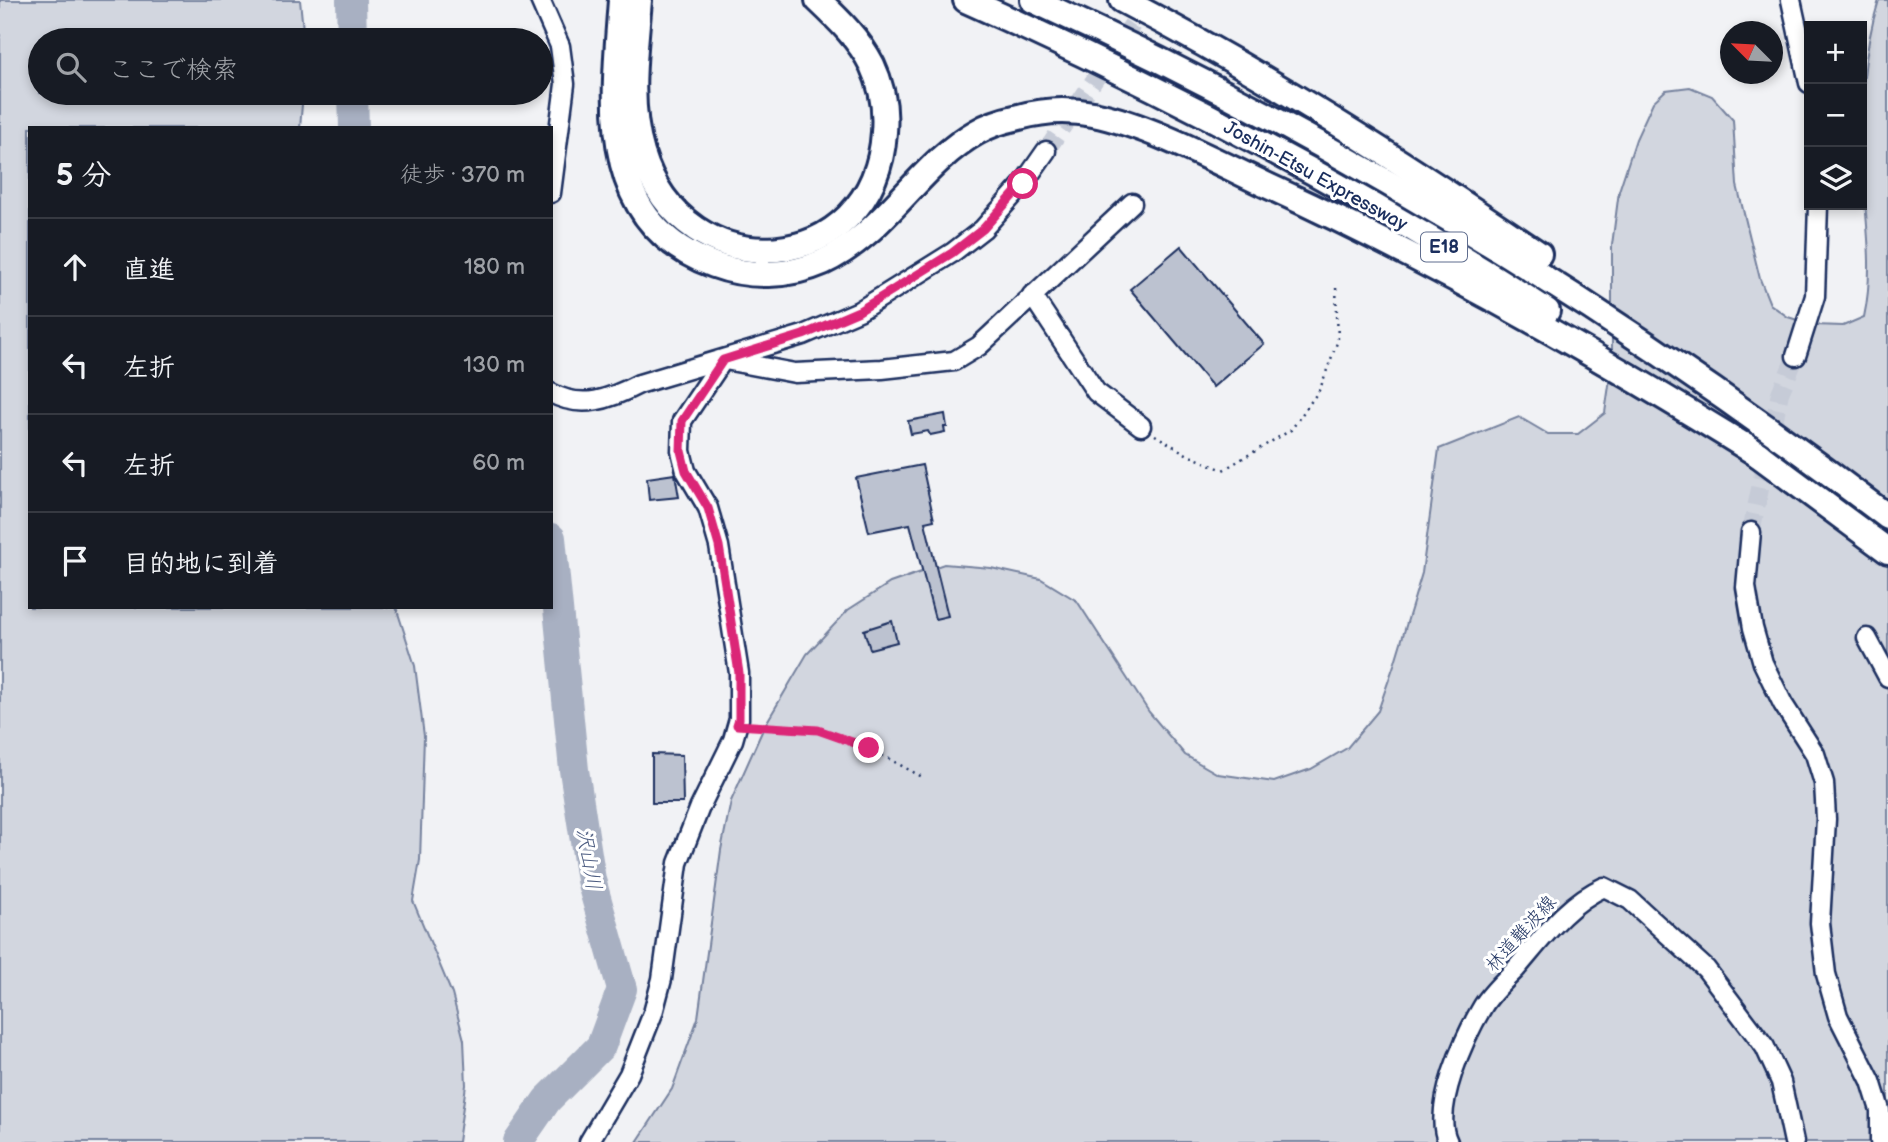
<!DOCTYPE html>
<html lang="ja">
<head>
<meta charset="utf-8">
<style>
  body { margin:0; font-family:"Balsamiq Sans","Klee One",sans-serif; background:#242831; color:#f1f3f6 }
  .controls { position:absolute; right:21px; top:21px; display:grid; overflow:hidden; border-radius:0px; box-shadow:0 4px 10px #0003 }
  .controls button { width:63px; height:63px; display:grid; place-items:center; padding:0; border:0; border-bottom:2px solid #363941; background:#171b24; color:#f1f3f6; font:35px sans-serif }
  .compass { position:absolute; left:1720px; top:21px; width:63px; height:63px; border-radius:50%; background:#171b24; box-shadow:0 4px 10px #0003; rotate:294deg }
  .stop { position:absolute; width:21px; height:21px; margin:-16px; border:5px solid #db2777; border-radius:50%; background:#fff }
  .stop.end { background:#db2777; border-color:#fff; box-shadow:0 2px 7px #0008 }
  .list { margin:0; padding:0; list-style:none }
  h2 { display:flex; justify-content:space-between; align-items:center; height:91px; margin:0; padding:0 28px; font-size:30px }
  h2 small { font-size:23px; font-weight:400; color:#9ea1a6 }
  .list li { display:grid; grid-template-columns:46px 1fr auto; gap:21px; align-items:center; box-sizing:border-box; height:98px; padding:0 28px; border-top:2px solid #363941 }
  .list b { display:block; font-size:26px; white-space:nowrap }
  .list em { font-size:23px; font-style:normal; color:#9ea1a6 }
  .icon { flex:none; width:38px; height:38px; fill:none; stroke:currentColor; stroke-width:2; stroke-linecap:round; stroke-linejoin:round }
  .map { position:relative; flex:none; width:1888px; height:1142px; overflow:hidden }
  .search { position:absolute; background:#171b24; box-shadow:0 4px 10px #0003; left:28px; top:28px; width:525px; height:77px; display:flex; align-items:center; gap:18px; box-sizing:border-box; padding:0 24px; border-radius:38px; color:#9ea1a6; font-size:26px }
  .panel { position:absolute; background:#171b24; box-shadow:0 4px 10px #0003; left:28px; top:126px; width:525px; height:483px; border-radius:0px }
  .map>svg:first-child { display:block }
  .green { fill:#d2d6df; stroke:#76829e; stroke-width:2 }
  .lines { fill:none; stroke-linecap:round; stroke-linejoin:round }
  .river { stroke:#a8b0c2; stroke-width:30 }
  .building { fill:#bcc2d0; stroke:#1b2f5e; stroke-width:2 }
  .minor-tunnel { stroke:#c6cbd7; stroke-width:18; stroke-dasharray:18 9; stroke-linecap:butt }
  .minor-casing { stroke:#1b2f5e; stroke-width:23 }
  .highway-casing { stroke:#1b2f5e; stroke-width:30 }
  .path { stroke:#1b2f5e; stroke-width:2.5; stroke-dasharray:2 5; stroke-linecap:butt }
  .minor { stroke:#fff; stroke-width:18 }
  .highway { stroke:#fff; stroke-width:24 }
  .route { stroke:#db2777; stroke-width:9 }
  .labels { text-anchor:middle; stroke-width:6; stroke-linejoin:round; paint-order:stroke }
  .shield { fill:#fff; stroke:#5f6d8e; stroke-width:2 }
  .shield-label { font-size:18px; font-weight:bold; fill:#1b2f5e }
  .street-label { font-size:19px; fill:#1b2f5e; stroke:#fff }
  .water-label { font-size:21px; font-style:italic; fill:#4c5c81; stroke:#fff }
</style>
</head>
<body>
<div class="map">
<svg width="1888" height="1142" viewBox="0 0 1888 1142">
  <rect width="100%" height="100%" fill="#f1f2f5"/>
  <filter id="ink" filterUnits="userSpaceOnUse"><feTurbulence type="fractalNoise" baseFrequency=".0143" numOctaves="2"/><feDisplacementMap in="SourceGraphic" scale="14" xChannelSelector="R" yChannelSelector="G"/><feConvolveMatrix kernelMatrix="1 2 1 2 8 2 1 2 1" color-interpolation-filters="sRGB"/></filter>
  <g filter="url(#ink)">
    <g class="green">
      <polygon points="0,0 300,0 304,40 40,40 40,93 303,93 300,128 30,128 30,607 396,607 415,666 424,736 420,860 413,901 452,994 464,1040 466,1085 458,1142 0,1142"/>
      <path d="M1879,0H1888V1142H637L672,1089L698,1018L721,850L731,801L764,727L807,654L848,610L890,583L944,564L991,568L1041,579L1077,601L1149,712L1185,755L1218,774L1274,782L1311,769L1347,748L1378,711L1395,662L1422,573L1439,449L1519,417L1548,434H1578L1605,413L1612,365V245L1619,191L1636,139L1653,102L1666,90L1690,87L1712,96L1733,120L1737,185L1760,279L1770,304L1788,317L1813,325L1843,326L1864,317C1875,267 1865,217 1862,166C1859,113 1863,51 1879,0Z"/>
    </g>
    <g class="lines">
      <g class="river">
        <polyline points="351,0 352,40"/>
        <polyline points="353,93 354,128"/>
        <polyline points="518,1142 547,1100 601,1046 622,989 591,880 574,770 551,538"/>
      </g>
    </g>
    <g class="building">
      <polygon points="1181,246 1264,344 1213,387 1130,289"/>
      <polygon points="945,414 947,427 944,427 945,432 930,435 928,431 911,434 908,421"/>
      <polygon points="922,465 934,520 925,522 948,616 935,619 910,524 869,532 856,478"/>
      <polygon points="675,474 679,497 649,500 647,478"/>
      <polygon points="892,621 897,642 870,649 864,630"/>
      <polygon points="652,754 682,755 683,803 652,803"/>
    </g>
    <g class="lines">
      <g class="minor-tunnel">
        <polyline points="1046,151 1149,0"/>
        <polyline points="1751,532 1780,393 1796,356"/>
      </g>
      <g class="minor-casing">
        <g id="minor">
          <polyline points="540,0 560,46 565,84 551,193"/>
          <polyline points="1791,0 1809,83"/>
          <polyline points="1032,295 1096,392 1141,426"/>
          <polyline points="1796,356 1815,296 1818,205"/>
          <polyline points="725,360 795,373 882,369 954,361 979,346 1132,203"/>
          <path d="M551,393C582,410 610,399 639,384L803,335L859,311L952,253L983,229L1023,184L1046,151"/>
          <polyline points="1751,532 1746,587 1753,628 1763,663 1783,704 1815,754 1824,783 1826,819 1820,923 1826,974 1838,1016 1871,1081 1880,1110 1880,1142"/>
          <polyline points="1867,638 1888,677"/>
          <polyline points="589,1142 629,1074 653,1013 662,979 678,863 700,807 733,740 739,719 739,673 719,546 708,508 686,471 681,451 682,421 723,360"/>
          <path d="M1448,1142C1431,1109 1465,1036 1483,1006C1491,993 1504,981 1515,970C1542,939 1566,904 1604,887L1630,900L1706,969L1765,1047L1781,1082L1794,1142"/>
        </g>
      </g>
      <g class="highway-casing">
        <g id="highway">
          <path d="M621,0C614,100 596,222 714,265C749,278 789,277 823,262C886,233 918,165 977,132C990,124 1005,120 1019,117C1044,110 1068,109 1093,114C1148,125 1215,161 1266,185C1437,263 1600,356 1759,455"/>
          <path d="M639,0C635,50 627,104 642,153C684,292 875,278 884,132C886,109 882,86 872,65C859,39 838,19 818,0"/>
          <path d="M966,0C1167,90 1362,192 1547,311"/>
          <path d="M1033,0C1338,138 1622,315 1888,517"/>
          <path d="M1122,0C1267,75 1404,163 1539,254"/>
          <polyline points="1745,445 1888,551"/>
        </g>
      </g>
      <g class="path">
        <polyline points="1155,435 1188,455 1223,470 1291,430 1320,389 1338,340 1336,287"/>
        <polyline points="754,727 818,730 869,748 924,778"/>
      </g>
      <use href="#minor" class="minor"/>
      <use href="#highway" class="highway"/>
    </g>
  </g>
  <g class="lines" filter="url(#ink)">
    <polyline class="route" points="869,748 818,730 737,725 739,719 739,673 719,546 708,508 686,471 681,451 682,421 723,360 803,335 859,311 952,253 983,229 1023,184"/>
  </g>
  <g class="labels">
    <rect class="shield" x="1421" y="232.5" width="46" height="29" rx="5"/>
    <g class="shield-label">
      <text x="1444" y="253">E18</text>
    </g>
    <g class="street-label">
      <text transform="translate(1316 175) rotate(29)" y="7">Joshin-Etsu Expressway</text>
      <text transform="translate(1520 933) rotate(-48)" y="7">林道難波線</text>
    </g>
    <g class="water-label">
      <text transform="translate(589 859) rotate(80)" y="7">沢山川</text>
    </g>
  </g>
</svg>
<div class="controls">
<button>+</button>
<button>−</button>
<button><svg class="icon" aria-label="layers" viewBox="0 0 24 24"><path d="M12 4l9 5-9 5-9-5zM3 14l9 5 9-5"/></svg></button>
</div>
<svg class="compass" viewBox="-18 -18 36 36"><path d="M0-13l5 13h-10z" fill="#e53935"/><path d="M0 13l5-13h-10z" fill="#9ea1a6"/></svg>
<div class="stop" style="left:1023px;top:184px"></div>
<div class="stop end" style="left:869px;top:748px"></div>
<div class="search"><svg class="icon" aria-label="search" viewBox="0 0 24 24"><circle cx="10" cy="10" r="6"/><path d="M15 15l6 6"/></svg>ここで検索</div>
<section class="panel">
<h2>5 分<small>徒歩 · 370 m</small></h2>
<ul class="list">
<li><svg class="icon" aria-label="ahead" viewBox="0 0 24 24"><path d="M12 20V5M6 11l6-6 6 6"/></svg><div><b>直進</b></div><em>180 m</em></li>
<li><svg class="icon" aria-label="left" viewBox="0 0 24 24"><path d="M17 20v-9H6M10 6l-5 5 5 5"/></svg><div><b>左折</b></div><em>130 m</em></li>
<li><svg class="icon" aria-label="left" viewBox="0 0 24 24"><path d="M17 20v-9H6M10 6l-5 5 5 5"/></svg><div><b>左折</b></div><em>60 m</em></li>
<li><svg class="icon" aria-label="arrive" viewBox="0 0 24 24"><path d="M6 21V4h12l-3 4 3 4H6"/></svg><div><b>目的地に到着</b></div></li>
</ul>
</section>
</div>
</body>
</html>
